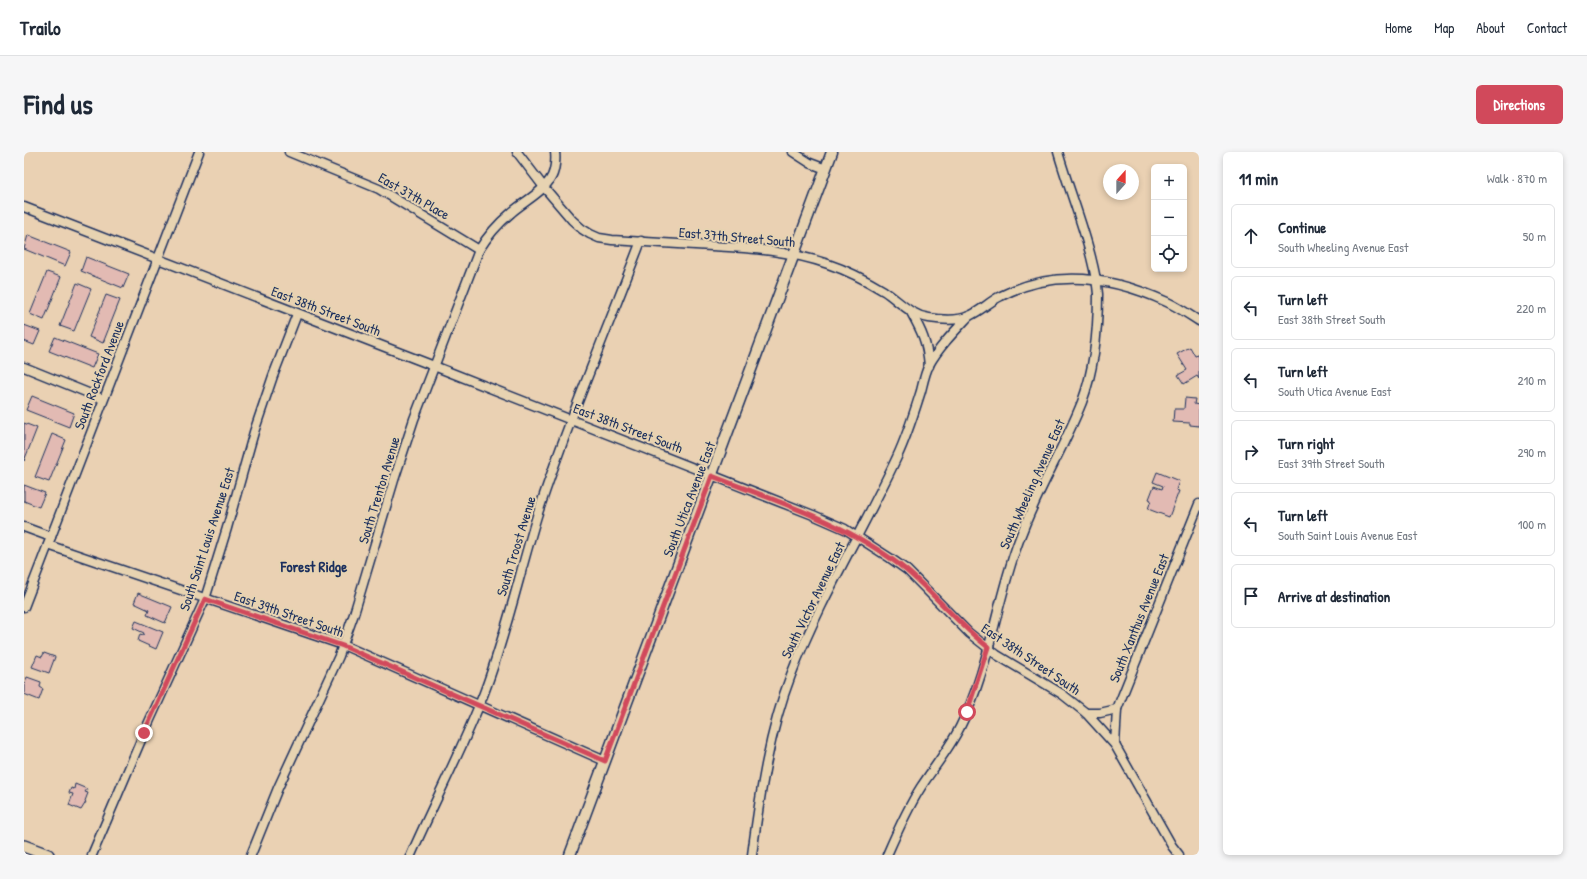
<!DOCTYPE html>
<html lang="en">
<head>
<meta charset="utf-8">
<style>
  body { margin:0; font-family:"Patrick Hand",sans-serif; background:#f6f6f7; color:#1f2937 }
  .controls { position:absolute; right:12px; top:12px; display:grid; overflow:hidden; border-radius:6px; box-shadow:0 2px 6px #0003 }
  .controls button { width:36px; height:36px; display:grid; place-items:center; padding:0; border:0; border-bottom:1px solid #e0e1e3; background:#fff; color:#1f2937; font:20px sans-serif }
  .compass { position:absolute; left:1079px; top:12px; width:36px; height:36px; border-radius:50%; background:#fff; box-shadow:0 2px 6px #0003; rotate:21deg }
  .stop { position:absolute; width:12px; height:12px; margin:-9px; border:3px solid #d1495b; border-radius:50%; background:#fff }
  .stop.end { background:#d1495b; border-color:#fff; box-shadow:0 1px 4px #0008 }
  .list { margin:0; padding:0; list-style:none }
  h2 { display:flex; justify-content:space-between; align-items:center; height:52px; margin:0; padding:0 16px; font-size:17px }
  h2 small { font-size:13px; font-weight:400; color:#747a83 }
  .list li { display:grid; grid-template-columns:26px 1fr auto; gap:12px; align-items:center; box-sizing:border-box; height:64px; margin:0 8px 8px; padding:0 8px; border:1px solid #e0e1e3; border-radius:6px }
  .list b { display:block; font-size:15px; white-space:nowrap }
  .list p { margin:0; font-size:13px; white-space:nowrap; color:#747a83 }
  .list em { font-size:13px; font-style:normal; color:#747a83 }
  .icon { flex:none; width:22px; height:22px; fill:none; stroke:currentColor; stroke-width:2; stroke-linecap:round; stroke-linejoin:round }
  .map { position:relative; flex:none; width:1175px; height:703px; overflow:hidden; border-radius:6px }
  header { display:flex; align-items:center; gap:24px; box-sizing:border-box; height:56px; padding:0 20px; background:#fff; border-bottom:1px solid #e0e1e3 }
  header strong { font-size:19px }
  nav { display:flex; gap:22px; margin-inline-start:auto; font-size:14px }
  .intro { display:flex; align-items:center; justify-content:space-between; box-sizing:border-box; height:96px; padding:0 24px }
  h1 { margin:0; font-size:28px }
  .button { padding:10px 18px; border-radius:6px; background:#d1495b; color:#fff; font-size:14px; font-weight:700 }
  main { display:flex; gap:24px; padding:0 24px }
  aside { flex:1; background:#fff; border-radius:6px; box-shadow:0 2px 6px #0003 }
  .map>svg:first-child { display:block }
  .building { fill:#e2bab3; stroke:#1b2f5e }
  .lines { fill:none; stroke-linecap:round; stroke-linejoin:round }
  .minor-casing { stroke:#1b2f5e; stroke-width:11 }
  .tertiary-casing { stroke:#1b2f5e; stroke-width:13 }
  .secondary-casing { stroke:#1b2f5e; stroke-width:14 }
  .minor { stroke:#e7d3b1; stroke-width:8 }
  .tertiary { stroke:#e7d3b1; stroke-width:10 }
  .secondary { stroke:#e7d3b1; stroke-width:11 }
  .route { stroke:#d1495b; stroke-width:5 }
  .labels { text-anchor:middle; stroke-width:4; stroke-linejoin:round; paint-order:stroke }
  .street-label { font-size:14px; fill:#1b2f5e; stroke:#e7d3b1 }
  .neighbourhood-label { font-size:15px; font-weight:bold; fill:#1b2f5e; stroke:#e7d3b1 }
</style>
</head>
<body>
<header>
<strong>Trailo</strong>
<nav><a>Home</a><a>Map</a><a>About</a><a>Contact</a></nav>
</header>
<div class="intro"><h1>Find us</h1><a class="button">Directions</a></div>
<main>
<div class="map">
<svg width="1175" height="703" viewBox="0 0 1175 703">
  <rect width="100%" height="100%" fill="#ead1b3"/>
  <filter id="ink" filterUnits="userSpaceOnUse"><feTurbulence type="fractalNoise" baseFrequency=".025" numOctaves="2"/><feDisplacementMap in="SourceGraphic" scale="8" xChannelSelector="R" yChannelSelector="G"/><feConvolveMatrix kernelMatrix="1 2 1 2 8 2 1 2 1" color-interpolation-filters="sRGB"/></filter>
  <g filter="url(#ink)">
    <g class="building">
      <polygon points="4,83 47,100 41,114 0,97"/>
      <polygon points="62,105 105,122 99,136 57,119"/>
      <polygon points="23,120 37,125 20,168 6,162"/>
      <polygon points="53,131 67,137 50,179 36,174"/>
      <polygon points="82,143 96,148 79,191 65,185"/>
      <polygon points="0,173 16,179 10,193 0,189"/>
      <polygon points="31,185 74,202 68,216 25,199"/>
      <polygon points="1166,195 1171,204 1174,203 1175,205 1175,227 1173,224 1160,232 1154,223 1163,218 1153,202"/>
      <polygon points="8,244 50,261 45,275 2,258"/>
      <polygon points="1161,246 1171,247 1170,252 1175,253 1175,274 1166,273 1166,271 1149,270 1150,257 1160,257"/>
      <polygon points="0,271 13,276 0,309"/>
      <polygon points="28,282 42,288 25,330 11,325"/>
      <polygon points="1133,320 1155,329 1152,338 1155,339 1145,365 1124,357 1127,348 1125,347 1130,334 1138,337 1139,334 1129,330"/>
      <polygon points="0,333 21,341 15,355 0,349"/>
      <polygon points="114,441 148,455 141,471 123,463 125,458 110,451"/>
      <polygon points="112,469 139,480 132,497 114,489 116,482 119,483 120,481 109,476"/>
      <polygon points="20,501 31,505 25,521 8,515 13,503 18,505"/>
      <polygon points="3,525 17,530 16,535 19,537 15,548 0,542 0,533"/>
      <polygon points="51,632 63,637 61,640 64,641 61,649 62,650 57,658 45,653 49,642 45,641 47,636 50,637"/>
    </g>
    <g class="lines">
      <g class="minor-casing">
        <g id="minor">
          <polyline points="265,0 355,37 455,98"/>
          <path d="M493,0L519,34L548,68L558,77L566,82L575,86L588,88C621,90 654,92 688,94C728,96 766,99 804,112C825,119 842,128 860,139C875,149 886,163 905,166C917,168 934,169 945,164C957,159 966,149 977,144C1031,116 1089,125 1143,150C1154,155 1164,162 1175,169"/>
          <polyline points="769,0 786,11 802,17"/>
          <polyline points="0,55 410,214 789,363 821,377 866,406 883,418 945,481 973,503 1038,542 1062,561 1091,593 1148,694 1155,703"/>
          <path d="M887,160C898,180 903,190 905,214"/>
          <polyline points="0,215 79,247"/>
          <polyline points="0,375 27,385"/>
          <polyline points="24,393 319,493 581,609"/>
          <polyline points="0,455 175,0"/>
          <polyline points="1062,561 1076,561 1093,557"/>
          <polyline points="1091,593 1093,557 1175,352"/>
          <polyline points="68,703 120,581 181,447 203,376 230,280 249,224 273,162"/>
          <path d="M227,703L254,636L315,504L330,462L370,328L390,267L455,98C464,83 474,72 487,61C499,50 520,40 528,24C531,18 532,7 531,0"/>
          <path d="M387,703C411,648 439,596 460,541C482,483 495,423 513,364C543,272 582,180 617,89"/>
          <path d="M728,703C736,642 745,580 767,523C796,447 839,378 873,305C883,284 890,261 897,239C899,231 901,221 905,213C915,195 931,179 945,164"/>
          <path d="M863,703C873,680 883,657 897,635C910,615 925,597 936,575C965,518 972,451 994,391C1011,342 1039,298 1058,250C1071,215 1074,179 1074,142C1073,130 1070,117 1067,105C1058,69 1044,35 1034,0"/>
        </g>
      </g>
      <g class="tertiary-casing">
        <polyline id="tertiary" points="546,703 808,0"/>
      </g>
      <g class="secondary-casing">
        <polyline id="secondary" points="0,694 24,703"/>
      </g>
      <use href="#minor" class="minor"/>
      <use href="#tertiary" class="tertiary"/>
      <use href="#secondary" class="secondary"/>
    </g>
  </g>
  <g class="lines" filter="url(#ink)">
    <path class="route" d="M120,581L181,447L319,494L581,609L688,324C755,350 825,372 882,418C911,442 934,472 964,495L943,560"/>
  </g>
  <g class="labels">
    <g class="street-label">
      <text transform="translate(390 44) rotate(30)" y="5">East 37th Place</text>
      <text transform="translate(713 85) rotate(5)" y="5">East 37th Street South</text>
      <text transform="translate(302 159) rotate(21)" y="5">East 38th Street South</text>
      <text transform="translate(75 223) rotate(-69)" y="5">South Rockford Avenue</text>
      <text transform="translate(604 276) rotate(21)" y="5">East 38th Street South</text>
      <text transform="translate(1008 332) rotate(-66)" y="5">South Wheeling Avenue East</text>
      <text transform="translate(355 338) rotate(-73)" y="5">South Trenton Avenue</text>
      <text transform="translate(665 347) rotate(-69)" y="5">South Utica Avenue East</text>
      <text transform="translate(183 387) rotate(-72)" y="5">South Saint Louis Avenue East</text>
      <text transform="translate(492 394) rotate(-73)" y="5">South Troost Avenue</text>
      <text transform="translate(789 448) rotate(-64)" y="5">South Victor Avenue East</text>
      <text transform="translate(265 462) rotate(19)" y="5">East 39th Street South</text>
      <text transform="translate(1115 466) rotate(-68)" y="5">South Xanthus Avenue East</text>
      <text transform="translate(1007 507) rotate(34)" y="5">East 38th Street South</text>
    </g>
    <g class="neighbourhood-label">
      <text x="290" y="420">Forest Ridge</text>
    </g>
  </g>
</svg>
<div class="controls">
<button>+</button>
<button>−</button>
<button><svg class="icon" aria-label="locate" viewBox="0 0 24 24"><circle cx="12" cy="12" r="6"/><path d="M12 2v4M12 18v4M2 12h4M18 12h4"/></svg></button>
</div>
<svg class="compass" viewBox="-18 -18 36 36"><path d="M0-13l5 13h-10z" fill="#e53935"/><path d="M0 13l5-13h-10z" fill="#747a83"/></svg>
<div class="stop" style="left:943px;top:560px"></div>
<div class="stop end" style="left:120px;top:581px"></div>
</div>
<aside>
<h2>11 min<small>Walk · 870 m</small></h2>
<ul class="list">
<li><svg class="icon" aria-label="ahead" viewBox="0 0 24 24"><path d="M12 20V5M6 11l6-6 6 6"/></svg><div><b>Continue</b><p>South Wheeling Avenue East</p></div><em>50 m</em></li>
<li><svg class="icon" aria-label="left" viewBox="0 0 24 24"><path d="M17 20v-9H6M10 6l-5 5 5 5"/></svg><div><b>Turn left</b><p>East 38th Street South</p></div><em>220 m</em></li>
<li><svg class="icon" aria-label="left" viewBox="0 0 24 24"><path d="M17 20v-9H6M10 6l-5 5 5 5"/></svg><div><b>Turn left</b><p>South Utica Avenue East</p></div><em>210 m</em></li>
<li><svg class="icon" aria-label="right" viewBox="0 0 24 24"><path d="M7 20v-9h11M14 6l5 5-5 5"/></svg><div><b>Turn right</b><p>East 39th Street South</p></div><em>290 m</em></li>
<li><svg class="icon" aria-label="left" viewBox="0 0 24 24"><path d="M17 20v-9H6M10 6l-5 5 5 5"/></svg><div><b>Turn left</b><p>South Saint Louis Avenue East</p></div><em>100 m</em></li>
<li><svg class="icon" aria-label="arrive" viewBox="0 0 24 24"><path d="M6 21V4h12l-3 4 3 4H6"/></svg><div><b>Arrive at destination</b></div></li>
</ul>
</aside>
</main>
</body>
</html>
